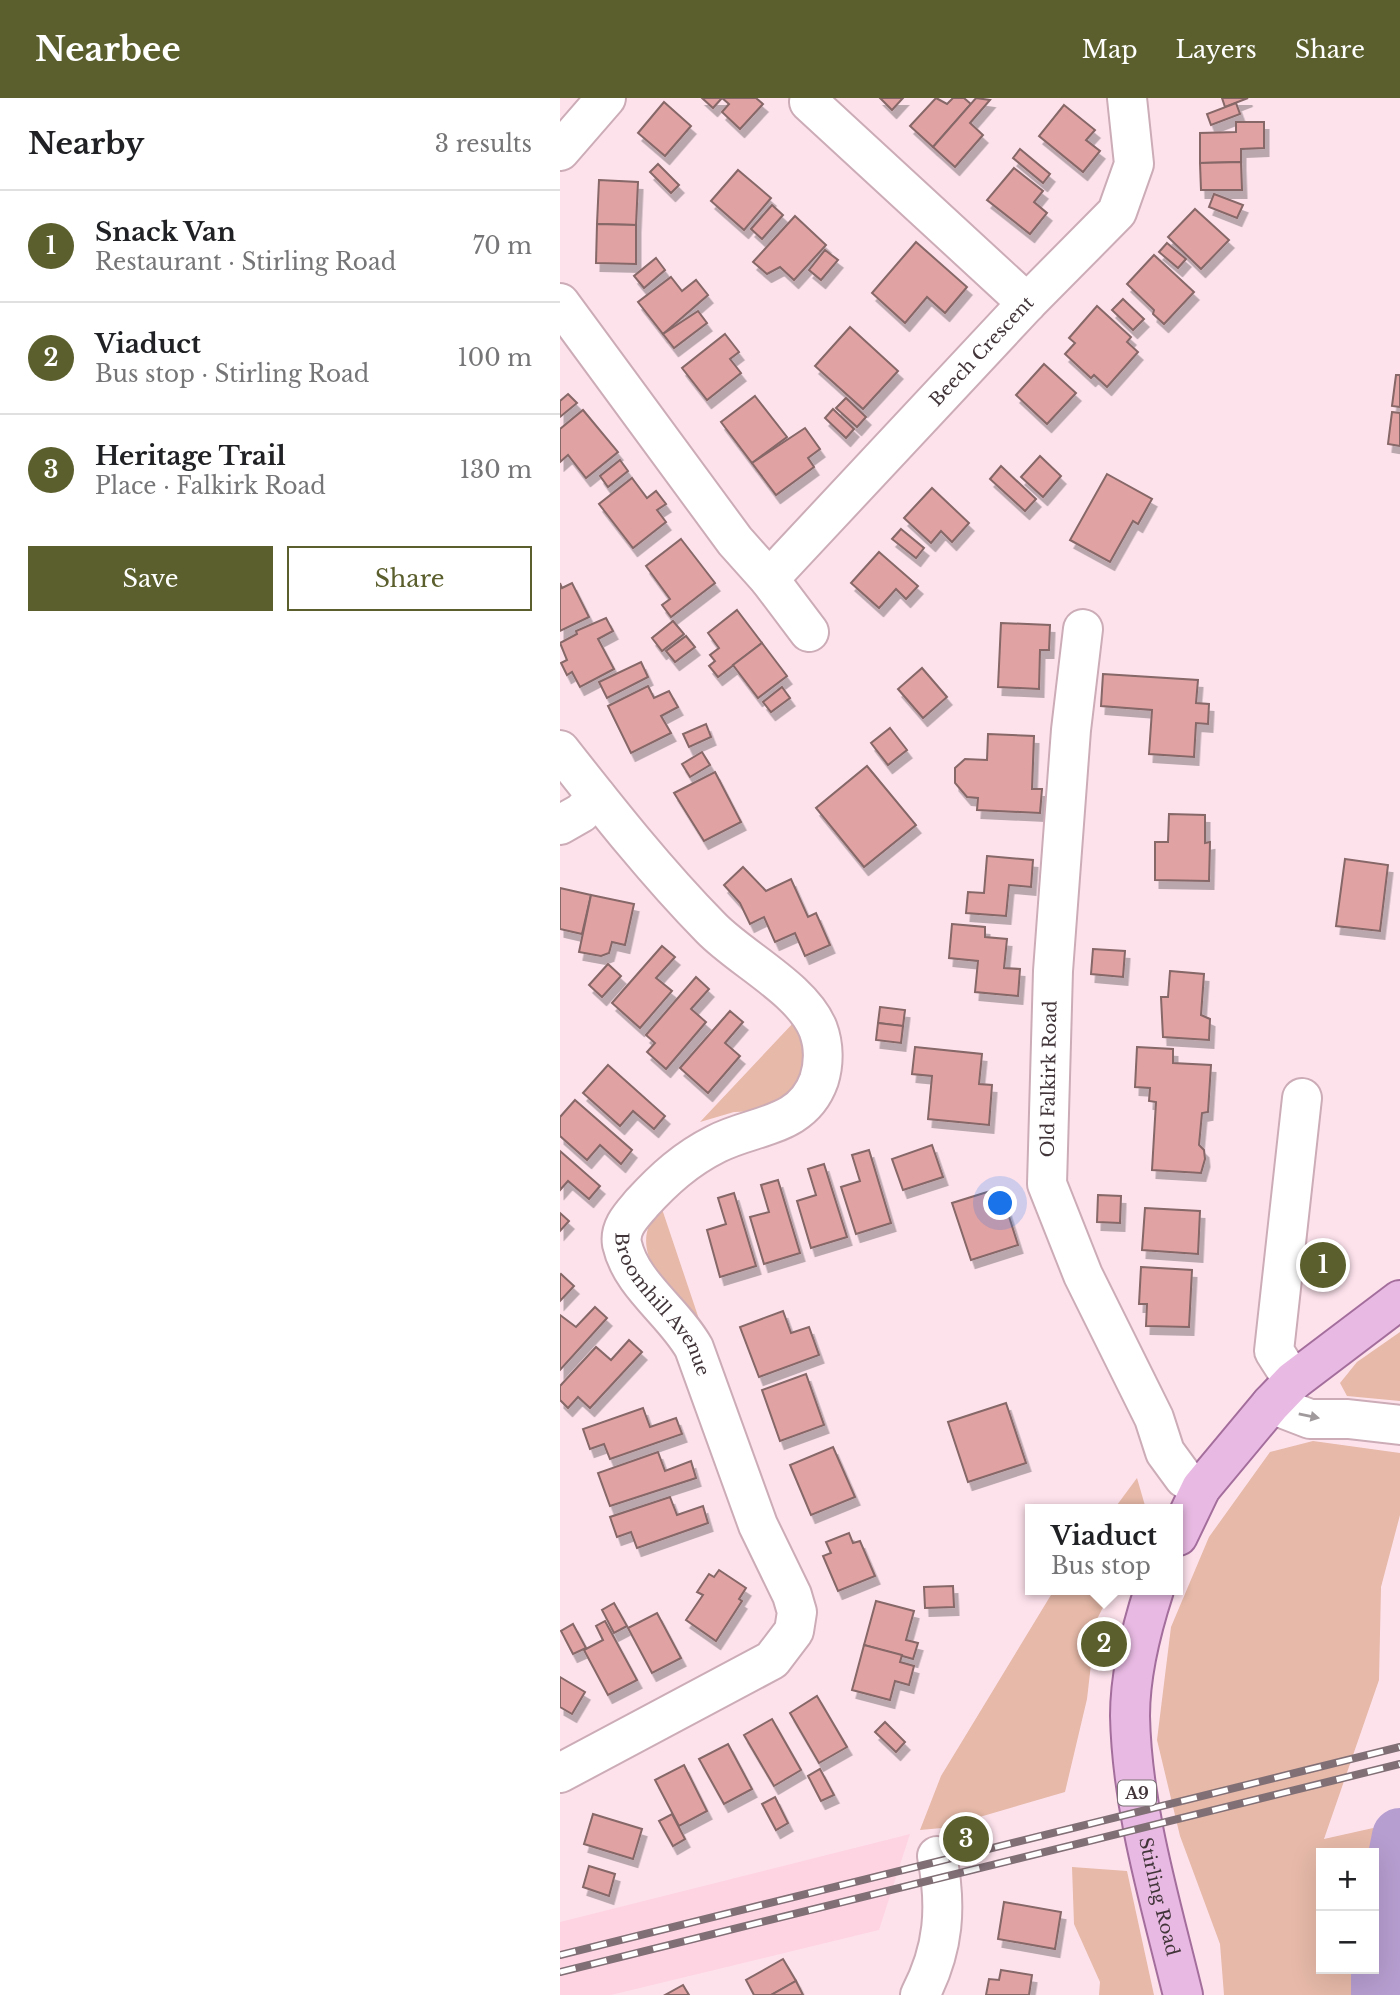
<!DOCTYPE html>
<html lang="en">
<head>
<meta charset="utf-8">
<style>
  body { margin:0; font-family:"Libre Baskerville",serif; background:#f2f2f2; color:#202124 }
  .controls { position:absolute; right:21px; bottom:21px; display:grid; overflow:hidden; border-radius:0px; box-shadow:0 7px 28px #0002 }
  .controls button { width:63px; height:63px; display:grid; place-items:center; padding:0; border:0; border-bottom:2px solid #e0e0e0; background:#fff; color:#202124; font:35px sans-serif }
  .you { position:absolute; left:441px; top:1106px; width:24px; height:24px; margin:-18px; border:5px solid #fff; border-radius:50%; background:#1a73e8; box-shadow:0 0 0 10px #1a73e833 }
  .badge { display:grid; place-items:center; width:46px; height:46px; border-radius:50%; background:#5b5f2d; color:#fff; font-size:23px; font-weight:700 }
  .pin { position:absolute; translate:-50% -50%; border:4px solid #fff; box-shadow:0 2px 7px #0006 }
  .popup { position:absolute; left:465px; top:1406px; width:158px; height:91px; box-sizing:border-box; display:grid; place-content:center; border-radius:0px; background:#fff; filter:drop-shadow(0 2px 5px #0005); font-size:23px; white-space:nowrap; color:#757577 }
  .popup b { font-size:26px; color:#202124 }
  .popup::after { content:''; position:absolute; left:50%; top:100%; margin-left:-14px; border:14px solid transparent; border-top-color:#fff }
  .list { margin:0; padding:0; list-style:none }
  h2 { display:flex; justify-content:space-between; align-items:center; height:91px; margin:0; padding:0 28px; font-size:30px }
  h2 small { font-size:23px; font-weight:400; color:#757577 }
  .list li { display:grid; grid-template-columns:46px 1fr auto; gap:21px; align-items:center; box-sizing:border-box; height:112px; padding:0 28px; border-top:2px solid #e0e0e0 }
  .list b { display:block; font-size:26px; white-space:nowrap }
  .list p { margin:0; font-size:23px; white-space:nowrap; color:#757577 }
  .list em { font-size:23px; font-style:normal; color:#757577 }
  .actions { display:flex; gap:14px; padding:21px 28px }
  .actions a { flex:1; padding:16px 0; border:2px solid #5b5f2d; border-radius:0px; text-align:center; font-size:24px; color:#5b5f2d }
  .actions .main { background:#5b5f2d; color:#fff }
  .map { position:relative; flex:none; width:840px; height:1897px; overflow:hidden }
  header { display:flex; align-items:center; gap:42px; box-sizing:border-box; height:98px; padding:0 35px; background:#5b5f2d; color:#fff }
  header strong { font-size:33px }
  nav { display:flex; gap:38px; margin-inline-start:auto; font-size:24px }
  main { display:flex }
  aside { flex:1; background:#fff }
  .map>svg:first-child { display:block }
  .built { fill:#fed4e3 }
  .green { fill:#e6b9a8; fill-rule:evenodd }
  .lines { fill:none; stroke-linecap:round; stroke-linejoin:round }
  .river { stroke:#b69ed0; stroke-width:56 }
  .building { fill:#e1a2a3; stroke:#866767; stroke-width:2; filter:url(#shadow) }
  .minor-casing { stroke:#ccacb7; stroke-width:42 }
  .major-casing { stroke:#a46e9c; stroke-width:42 }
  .minor { stroke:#fff; stroke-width:38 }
  .major { stroke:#e8bae3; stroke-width:38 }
  .rail-casing { stroke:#816f76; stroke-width:8 }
  .rail { stroke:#fff; stroke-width:5; stroke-dasharray:16; stroke-linecap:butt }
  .oneway { fill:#a09a9c }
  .labels { text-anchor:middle; stroke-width:6; stroke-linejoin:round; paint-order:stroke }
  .shield { fill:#fff; stroke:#7b7275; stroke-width:2 }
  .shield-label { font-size:16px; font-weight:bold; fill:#42353a }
  .street-label { font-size:18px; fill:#42353a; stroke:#fff }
</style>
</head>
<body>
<header>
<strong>Nearbee</strong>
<nav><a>Map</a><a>Layers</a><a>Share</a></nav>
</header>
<main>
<aside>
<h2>Nearby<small>3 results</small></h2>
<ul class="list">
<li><span class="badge">1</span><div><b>Snack Van</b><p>Restaurant · Stirling Road</p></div><em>70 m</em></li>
<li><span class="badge">2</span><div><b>Viaduct</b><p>Bus stop · Stirling Road</p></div><em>100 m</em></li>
<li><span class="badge">3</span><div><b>Heritage Trail</b><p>Place · Falkirk Road</p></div><em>130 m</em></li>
</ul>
<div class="actions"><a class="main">Save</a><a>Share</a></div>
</aside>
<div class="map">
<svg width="840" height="1897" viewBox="0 0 840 1897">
  <defs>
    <filter id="shadow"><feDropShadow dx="4.5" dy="8" stdDeviation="0" flood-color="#0004"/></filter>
  </defs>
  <rect width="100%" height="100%" fill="#fde2ec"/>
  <polygon class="built" points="350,1736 319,1832 51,1897 0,1897 0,1824"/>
  <g class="green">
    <path d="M235,923C251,953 248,965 237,996L199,1013L174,1014L140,1024Z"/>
    <path d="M101,1108L141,1227C111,1191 61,1154 101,1108Z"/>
    <polygon points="840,1234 840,1303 787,1298 780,1285 797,1264"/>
    <path d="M753,1343L840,1355V1417L821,1489L819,1582L764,1741L840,1724V1897H664L660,1846L620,1738L597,1642L611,1529L649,1439L710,1354ZM761,1755H814V1871H761Z"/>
    <polygon points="577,1380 586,1411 554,1411"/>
    <polygon points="494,1492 552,1492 536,1523 527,1601 505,1694 382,1730 360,1732 381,1678"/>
    <polygon points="512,1769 567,1773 594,1897 539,1897 540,1884 514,1826"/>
  </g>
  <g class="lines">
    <polyline class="river" points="819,1897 819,1844 840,1738"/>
  </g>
  <g class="building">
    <polygon points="142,0 196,0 203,6 180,31 162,14 169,6 162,0 153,10"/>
    <polygon points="320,0 343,0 332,12"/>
    <polygon points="376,0 387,6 393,0 404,0 411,6 373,49 350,28"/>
    <polygon points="416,0 430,2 410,25 423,37 395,69 373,49"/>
    <polygon points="662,0 688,0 665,9"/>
    <polygon points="104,4 131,28 105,58 78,35"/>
    <polygon points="676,5 680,16 651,27 647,16"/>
    <polygon points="504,7 535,32 526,42 540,53 523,74 479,38"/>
    <polygon points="676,24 704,24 704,50 681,51 681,64 640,65 640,35 676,34"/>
    <polygon points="460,51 490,76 483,85 453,60"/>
    <polygon points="681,64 682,92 641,92 640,65"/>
    <polygon points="98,66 119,87 111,95 90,74"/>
    <polygon points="454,70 483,93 474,104 487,115 470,136 427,102"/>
    <polygon points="178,72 211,100 184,132 151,103"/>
    <polygon points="39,82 78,84 76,127 37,126"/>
    <polygon points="654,96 683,107 677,120 649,109"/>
    <polygon points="212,107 223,117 202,141 191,131"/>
    <polygon points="635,111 669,142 641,171 608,139"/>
    <polygon points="235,118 266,147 234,182 220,169 207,176 193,164"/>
    <polygon points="37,126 76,127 76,166 36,165"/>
    <polygon points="356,144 407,189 385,215 367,199 345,225 312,195"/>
    <polygon points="607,145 626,161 618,170 599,154"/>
    <polygon points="265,152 278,162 261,182 249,172"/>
    <polygon points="594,157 634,194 604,226 593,216 594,212 567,186"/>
    <polygon points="96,160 105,172 84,190 74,178"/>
    <polygon points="111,179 122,193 136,182 148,197 103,236 78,204"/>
    <polygon points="563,201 584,221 573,232 552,212"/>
    <polygon points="537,208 571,239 567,244 578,254 547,289 534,277 531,280 505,256 515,245 509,240"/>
    <polygon points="138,213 147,225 114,250 103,236"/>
    <polygon points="290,229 338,273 303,311 255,268"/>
    <polygon points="165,236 179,254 170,261 181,275 147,302 122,270"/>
    <polygon points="484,266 516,295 487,326 456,297"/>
    <polygon points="836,277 840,277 840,309 832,308"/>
    <polygon points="8,296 17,305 0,319 0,303"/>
    <polygon points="195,298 227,339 192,365 161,324"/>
    <polygon points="286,300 306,319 297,329 276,310"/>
    <polygon points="273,311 294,331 286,340 265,320"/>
    <polygon points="23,312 58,354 26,380 8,357 0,364 0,331"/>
    <polygon points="832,314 840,315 840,348 828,346"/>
    <polygon points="245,330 260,351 248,360 254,369 216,397 192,365"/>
    <polygon points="480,358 501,378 483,399 461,379"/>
    <polygon points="60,362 68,373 48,389 40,378"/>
    <polygon points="441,368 476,401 465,413 430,381"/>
    <polygon points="547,376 592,401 578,426 573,423 550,464 510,442"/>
    <polygon points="72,380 87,400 96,393 106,406 97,412 106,424 73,450 39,406"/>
    <polygon points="372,390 409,425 392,444 381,433 371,445 344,420"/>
    <polygon points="341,431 364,450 356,460 332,441"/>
    <polygon points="121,441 155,485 111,519 102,507 110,501 86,468"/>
    <polygon points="319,454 358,488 346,501 336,491 319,510 291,485"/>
    <polygon points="0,485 2,490 12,485 29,519 0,533"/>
    <polygon points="177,512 202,545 158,579 149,568 155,563 150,557 159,550 148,535"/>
    <polygon points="46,520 53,533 38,541 54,571 20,589 12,574 7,577 1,565 7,562 0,545 17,536 16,533"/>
    <polygon points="113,523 124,536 102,553 92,540"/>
    <polygon points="441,525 490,527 489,552 480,552 479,591 438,589"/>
    <polygon points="126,538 135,549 115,564 106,553"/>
    <polygon points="202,545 227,578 198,600 173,567"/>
    <polygon points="81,564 88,579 47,600 39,584"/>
    <polygon points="362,570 387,599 363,620 338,591"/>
    <polygon points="543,576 638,582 636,605 649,606 648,626 636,625 634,659 589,656 592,612 541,608"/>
    <polygon points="88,588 94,600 109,593 118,609 101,618 111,635 71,655 48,608"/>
    <polygon points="222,589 230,600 211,614 203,604"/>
    <polygon points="146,626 151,639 129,649 123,636"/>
    <polygon points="330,630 347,652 328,667 311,645"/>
    <polygon points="428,636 474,638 472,691 482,691 480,715 417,712 418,700 407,699 395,685 395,670 405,661 427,662"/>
    <polygon points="142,654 150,667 130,679 122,666"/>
    <polygon points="307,668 356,727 304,769 256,710"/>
    <polygon points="155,674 181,724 144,743 114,695"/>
    <polygon points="609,716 645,717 645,745 650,744 649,783 595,782 595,744 608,744"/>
    <polygon points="427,758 473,762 471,789 449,787 446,818 406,815 408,794 424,795"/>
    <polygon points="785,761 828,767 820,833 776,828"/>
    <polygon points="183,769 206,793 231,781 248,819 256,815 270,847 245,858 235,835 215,844 204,819 190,826 180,805 164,787"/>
    <polygon points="0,790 31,797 22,836 0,831"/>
    <polygon points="31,797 74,806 65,847 52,844 49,855 41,858 19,854"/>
    <polygon points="392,826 425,829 425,839 447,841 444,870 460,871 458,898 415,894 418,863 389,860"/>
    <polygon points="102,848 115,859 96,880 112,893 80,930 52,905"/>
    <polygon points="533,851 565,853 563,879 531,876"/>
    <polygon points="48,866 61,878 42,899 29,887"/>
    <polygon points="610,873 644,876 641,917 650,921 649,942 603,939 601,899 608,899"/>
    <polygon points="136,879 149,891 131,911 146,924 106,971 87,954 95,945 86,937"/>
    <polygon points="320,909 345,912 343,928 318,925"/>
    <polygon points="170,913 183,924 165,945 180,958 148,995 120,970"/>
    <polygon points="318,925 343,928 341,945 316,942"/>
    <polygon points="355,949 422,956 419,986 432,987 429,1027 368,1021 372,978 352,976"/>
    <polygon points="577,949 613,951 613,965 651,967 648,1014 642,1015 639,1047 644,1052 645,1061 641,1075 592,1072 596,1004 589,1003 590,990 575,989"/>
    <polygon points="48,967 105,1018 94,1031 73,1013 60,1028 23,995"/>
    <polygon points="15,1002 72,1052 61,1066 40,1047 27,1062 0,1038 0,1019"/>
    <polygon points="372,1047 383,1079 343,1092 332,1061"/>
    <polygon points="309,1052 331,1125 296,1136 281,1089 300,1083 292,1057"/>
    <polygon points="0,1053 40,1088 29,1101 8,1083 0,1092"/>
    <polygon points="264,1066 287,1139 251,1150 237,1103 256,1097 248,1071"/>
    <polygon points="218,1082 240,1155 204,1166 190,1119 209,1114 201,1087"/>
    <polygon points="440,1090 458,1147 411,1162 392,1105"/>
    <polygon points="174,1095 196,1168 160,1179 147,1132 166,1126 158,1100"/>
    <polygon points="538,1097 561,1098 560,1125 537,1124"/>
    <polygon points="585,1110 640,1113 638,1156 582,1152"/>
    <polygon points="0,1115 9,1123 0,1133"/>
    <polygon points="581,1169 632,1172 629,1229 586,1228 587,1206 579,1206"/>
    <polygon points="1,1176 14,1188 0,1203 0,1177"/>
    <polygon points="35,1209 47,1220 0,1272 0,1217 16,1229"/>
    <polygon points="223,1213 231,1235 249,1229 259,1257 199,1279 180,1229"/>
    <polygon points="69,1242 82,1254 30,1310 18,1299 8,1310 0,1302 0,1288 36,1249 51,1262"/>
    <polygon points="246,1276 264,1327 220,1343 202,1292"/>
    <polygon points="446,1305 466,1365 408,1384 388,1324"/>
    <polygon points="83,1310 90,1329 116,1320 122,1336 50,1361 44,1346 30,1351 23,1331"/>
    <polygon points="273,1349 295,1399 251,1417 230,1367"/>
    <polygon points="98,1354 105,1373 131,1363 136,1380 50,1408 38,1375"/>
    <polygon points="110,1399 117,1417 143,1408 148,1425 77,1450 71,1434 57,1439 50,1419"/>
    <polygon points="289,1435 293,1445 300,1443 315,1478 278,1493 263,1458 271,1455 266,1444"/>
    <polygon points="159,1472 186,1490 179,1501 182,1503 156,1543 126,1522 143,1497 137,1494 149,1476 154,1479"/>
    <polygon points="393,1488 394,1509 365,1510 364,1489"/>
    <polygon points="316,1503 354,1513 346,1542 358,1545 353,1561 304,1547"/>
    <polygon points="54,1505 67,1528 54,1535 42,1512"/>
    <polygon points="97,1515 121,1560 92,1575 68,1530"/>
    <polygon points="45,1523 77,1582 48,1597 24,1552 43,1542 36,1528"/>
    <polygon points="13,1526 26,1550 13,1556 1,1533"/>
    <polygon points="304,1547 342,1557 340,1564 354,1568 349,1587 335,1583 330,1602 292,1592"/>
    <polygon points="0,1579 25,1594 12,1616 0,1609"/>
    <polygon points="257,1598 287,1649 259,1665 230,1615"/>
    <polygon points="212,1621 241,1672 214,1688 184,1637"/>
    <polygon points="325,1624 345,1644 336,1654 315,1634"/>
    <polygon points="168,1646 192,1691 164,1706 139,1661"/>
    <polygon points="124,1667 147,1713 119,1728 95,1682"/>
    <polygon points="260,1671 274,1697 261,1703 248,1678"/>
    <polygon points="215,1699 228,1725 216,1732 202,1706"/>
    <polygon points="33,1716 82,1731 73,1761 24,1746"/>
    <polygon points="112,1716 125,1741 113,1748 99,1723"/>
    <polygon points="29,1768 55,1776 49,1798 23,1789"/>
    <polygon points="444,1804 501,1814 495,1851 438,1841"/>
    <polygon points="223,1861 236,1883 211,1897 194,1897 186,1882"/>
    <polygon points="441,1872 472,1877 469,1897 426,1897 429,1881 439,1882"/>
    <polygon points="236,1883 243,1897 211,1897"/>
    <polygon points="123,1887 129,1897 105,1897"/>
  </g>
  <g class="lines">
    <g class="minor-casing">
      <g id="minor">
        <polyline points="249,4 467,205"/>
        <polyline points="0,53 46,0"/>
        <path id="s1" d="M0,205L175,443L209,481L467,205L557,114L574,66L567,0"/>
        <polyline points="209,481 249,534"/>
        <polyline points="523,531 511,632 493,873 487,1086 523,1177 594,1320 605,1354 624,1380 641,1390"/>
        <path id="s2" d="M0,652C48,713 96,774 151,830C181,861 242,891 258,931C264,947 264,966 259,982C242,1030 194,1026 156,1046C126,1061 104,1081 82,1105C72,1117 59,1129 62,1146C71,1187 114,1214 134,1250L198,1427L232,1497L237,1514L234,1533L212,1562L0,1675"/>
        <polyline points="0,727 21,715 37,699"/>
        <polyline points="733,1283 714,1253 742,1000"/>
        <polyline points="711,1306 750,1321 788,1321 840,1327"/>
        <path d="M360,1897C384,1851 387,1809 377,1758"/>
      </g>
    </g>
    <g class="major-casing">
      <g id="major">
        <polyline points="618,1438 641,1390 711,1306 733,1283 840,1202"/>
        <path id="s3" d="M594,1492C581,1532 570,1575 570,1618C572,1712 601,1806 623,1897"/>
      </g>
    </g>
    <use href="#minor" class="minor"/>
    <use href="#major" class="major"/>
    <g class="rail-casing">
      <g id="rail">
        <polyline points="0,1857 840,1649"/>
        <polyline points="0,1874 840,1666"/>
      </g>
    </g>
    <use href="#rail" class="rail"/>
  </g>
  <defs><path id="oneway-solid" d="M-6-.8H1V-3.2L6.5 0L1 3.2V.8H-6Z" transform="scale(1.75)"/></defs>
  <use class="oneway" href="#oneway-solid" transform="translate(749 1318) rotate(12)"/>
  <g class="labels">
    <rect class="shield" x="558" y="1682.5" width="38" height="25" rx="5"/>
    <g class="shield-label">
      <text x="577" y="1701">A9</text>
    </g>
    <g class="street-label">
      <text dy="6" stroke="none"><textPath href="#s1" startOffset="658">Beech Crescent</textPath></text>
      <text transform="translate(489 981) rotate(-89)" y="6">Old Falkirk Road</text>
      <text dy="6" stroke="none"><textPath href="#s2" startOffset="775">Broomhill Avenue</textPath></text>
      <text dy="6" stroke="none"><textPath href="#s3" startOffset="312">Stirling Road</textPath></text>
    </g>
  </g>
</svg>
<div class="controls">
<button>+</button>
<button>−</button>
</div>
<div class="you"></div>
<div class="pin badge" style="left:763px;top:1167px">1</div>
<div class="pin badge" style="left:544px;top:1546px">2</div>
<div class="popup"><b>Viaduct</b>Bus stop</div>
<div class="pin badge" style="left:406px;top:1741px">3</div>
</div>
</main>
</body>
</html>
